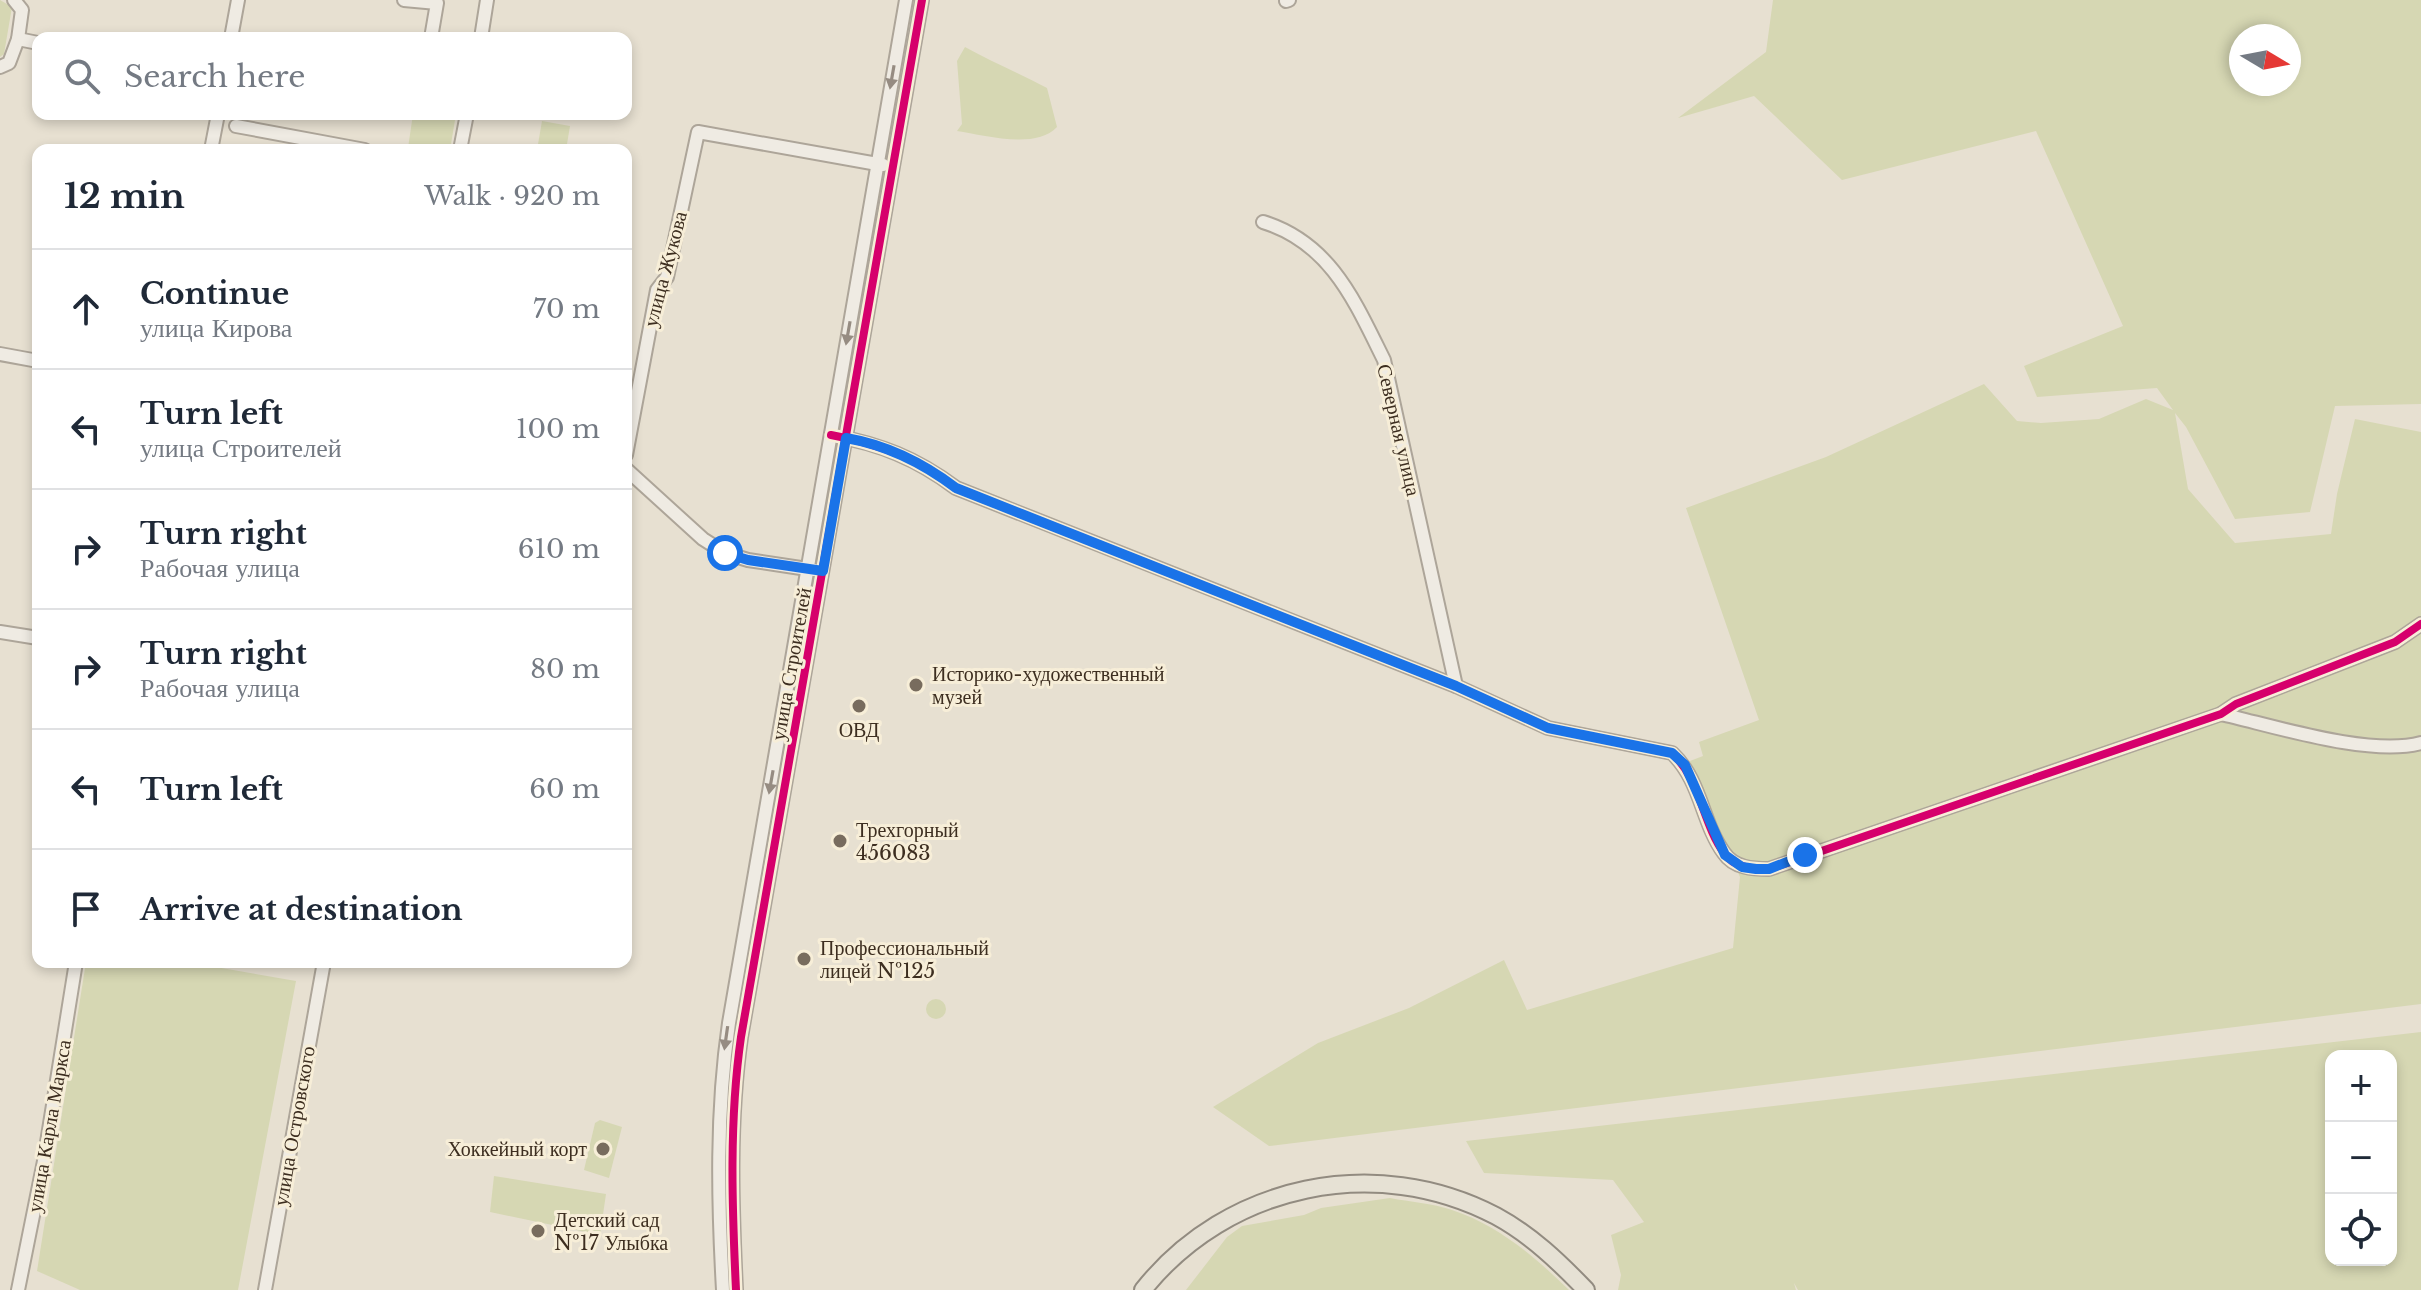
<!DOCTYPE html>
<html lang="en">
<head>
<meta charset="utf-8">
<style>
  body { margin:0; font-family:"Libre Baskerville",serif; background:#f2f2f3; color:#1f2937 }
  .controls { position:absolute; right:24px; bottom:24px; display:grid; overflow:hidden; border-radius:16px; box-shadow:0 4px 12px #0003 }
  .controls button { width:72px; height:72px; display:grid; place-items:center; padding:0; border:0; border-bottom:2px solid #e0e1e3; background:#fff; color:#1f2937; font:40px sans-serif }
  .compass { position:absolute; left:2229px; top:24px; width:72px; height:72px; border-radius:50%; background:#fff; box-shadow:0 4px 12px #0003; rotate:100deg }
  .stop { position:absolute; width:24px; height:24px; margin:-18px; border:6px solid #1a73e8; border-radius:50%; background:#fff }
  .stop.end { background:#1a73e8; border-color:#fff; box-shadow:0 2px 8px #0008 }
  .list { margin:0; padding:0; list-style:none }
  h2 { display:flex; justify-content:space-between; align-items:center; height:104px; margin:0; padding:0 32px; font-size:34px }
  h2 small { font-size:26px; font-weight:400; color:#747a83 }
  .list li { display:grid; grid-template-columns:52px 1fr auto; gap:24px; align-items:center; box-sizing:border-box; height:120px; padding:0 32px; border-top:2px solid #e0e1e3 }
  .list b { display:block; font-size:30px; white-space:nowrap }
  .list p { margin:0; font-size:26px; white-space:nowrap; color:#747a83 }
  .list em { font-size:26px; font-style:normal; color:#747a83 }
  .icon { flex:none; width:44px; height:44px; fill:none; stroke:currentColor; stroke-width:2; stroke-linecap:round; stroke-linejoin:round }
  .map { position:relative; flex:none; width:2421px; height:1290px; overflow:hidden }
  .search { position:absolute; background:#fff; box-shadow:0 4px 12px #0003; left:32px; top:32px; width:600px; height:88px; display:flex; align-items:center; gap:20px; box-sizing:border-box; padding:0 28px; border-radius:16px; color:#747a83; font-size:30px }
  .panel { position:absolute; background:#fff; box-shadow:0 4px 12px #0003; left:32px; top:144px; width:600px; height:824px; border-radius:16px }
  .map>svg:first-child { display:block }
  .green { fill:#d6d7b3; fill-rule:evenodd }
  .lines { fill:none; stroke-linecap:round; stroke-linejoin:round }
  .minor-casing { stroke:#ada599; stroke-width:16 }
  .major-casing { stroke:#928b80; stroke-width:20 }
  .minor { stroke:#efebe3; stroke-width:12 }
  .major { stroke:#e6e1d4; stroke-width:16 }
  .cycleway-casing { stroke:#f7eed8; stroke-width:13 }
  .cycleway { stroke:#d6006c; stroke-width:8 }
  .oneway { fill:#968c82 }
  .route { stroke:#1a73e8; stroke-width:10 }
  .poi-dot { fill:#786c5e; stroke:#f7eed8; stroke-width:3 }
  .labels { text-anchor:middle; stroke-width:6; stroke-linejoin:round; paint-order:stroke }
  .street-label { font-size:20px; fill:#3d2e20; stroke:#f7eed8 }
  .poi-label { font-size:20px; fill:#3d2e20; stroke:#f7eed8; text-anchor:start }
</style>
</head>
<body>
<div class="map">
<svg width="2421" height="1290" viewBox="0 0 2421 1290">
  <rect width="100%" height="100%" fill="#e7e0d1"/>
  <g class="green">
    <polygon points="0,0 12,7 4,54 0,57"/>
    <path d="M1773,0H2421V404L2335,406L2310,512L2235,519L2186,427L2175,413L2188,489L2235,543L2331,534L2337,494L2355,419L2421,432V1004L1269,1146L1213,1107L1318,1043L1409,1008L1504,960L1527,1010L1733,948L1740,877L1690,761L1703,756L1699,742L1759,720L1686,508L1826,457L1984,384L2017,421L2041,423L2099,419L2146,399L2173,410L2157,388L2037,397L2024,366L2123,326L2036,131L1842,180L1754,96L1678,118L1766,52ZM2241,36H2289V84H2241Z"/>
    <path d="M965,47C992,62 1019,73 1047,88L1057,127C1036,150 984,135 957,131L962,124L957,61Z"/>
    <polygon points="413,114 456,114 450,150 408,148"/>
    <polygon points="542,121 570,126 566,150 537,150"/>
    <polygon points="86,962 187,962 296,981 238,1290 80,1290 37,1271"/>
    <circle cx="936" cy="1009" r="10"/>
    <path d="M2421,1032V1290H1798L1794,1283L1796,1290H1618L1621,1275L1611,1235L1644,1222L1613,1180L1484,1173L1466,1141ZM2331,1056H2391V1260H2331Z"/>
    <polygon points="600,1120 622,1127 609,1178 584,1170 595,1123"/>
    <polygon points="494,1176 606,1194 600,1235 490,1212"/>
    <path d="M1390,1198C1410,1202 1432,1203 1452,1210C1498,1225 1535,1257 1569,1290H1186L1227,1237L1242,1226L1304,1215L1321,1208Z"/>
  </g>
  <g class="lines">
    <g class="minor-casing">
      <g id="minor">
        <polyline points="404,0 437,3 431,38"/>
        <polyline points="1286,1 1289,0"/>
        <polyline points="231,38 238,0"/>
        <polyline points="481,38 487,0"/>
        <polyline points="18,39 38,43"/>
        <polyline points="0,67 9,63 18,39 22,10 14,0"/>
        <polyline points="236,126 365,150"/>
        <polyline points="211,150 218,114"/>
        <polyline points="460,150 467,114"/>
        <path d="M1263,222C1331,243 1355,302 1384,360L1456,686"/>
        <polyline points="0,354 38,361"/>
        <path d="M831,435C880,444 916,458 956,488L1456,686L1548,728L1672,753C1701,780 1702,823 1724,853C1734,868 1753,869 1769,869L2221,714L2236,704L2395,642L2421,624"/>
        <polyline points="626,455 657,290 667,277 698,132 883,165"/>
        <polyline points="626,469 703,539 725,553 748,560 814,570"/>
        <polyline points="0,632 38,638"/>
        <path d="M2221,714C2274,726 2370,757 2421,743"/>
        <polyline points="18,1290 44,1161 76,962"/>
        <polyline points="265,1290 324,962"/>
        <path d="M723,1290C718,1201 716,1112 729,1023L906,0"/>
        <path d="M736,1290C732,1206 729,1121 741,1037L922,0"/>
      </g>
    </g>
    <g class="major-casing">
      <path id="major" d="M1143,1290C1227,1184 1376,1153 1496,1216C1531,1235 1559,1262 1586,1290"/>
    </g>
    <use href="#minor" class="minor"/>
    <use href="#major" class="major"/>
    <g class="cycleway-casing">
      <g id="cycleway">
        <path d="M831,435C880,444 916,458 956,488L1456,686L1548,728L1672,753C1701,780 1702,823 1724,853C1734,868 1753,869 1769,869L2221,714L2236,704L2395,642L2421,624"/>
        <path d="M736,1290C732,1206 729,1121 741,1037L922,0"/>
      </g>
    </g>
    <use href="#cycleway" class="cycleway"/>
  </g>
  <defs><path id="oneway-solid" d="M-6-.8H1V-3.2L6.5 0L1 3.2V.8H-6Z" transform="scale(2)"/></defs>
  <g class="oneway">
    <use href="#oneway-solid" transform="translate(892 77) rotate(100)"/>
    <use href="#oneway-solid" transform="translate(848 333) rotate(100)"/>
    <use href="#oneway-solid" transform="translate(771 782) rotate(100)"/>
    <use href="#oneway-solid" transform="translate(726 1038) rotate(98)"/>
  </g>
  <g class="lines">
    <path class="route" d="M725,553L748,560L823,571L846,438C887,445 923,463 956,488L1456,686L1548,728L1672,753L1685,765L1725,855L1742,867L1756,869H1769L1805,855"/>
  </g>
  <g class="poi-dot">
    <circle cx="916" cy="685" r="8"/>
    <circle cx="859" cy="706" r="8"/>
    <circle cx="840" cy="841" r="8"/>
    <circle cx="804" cy="959" r="8"/>
    <circle cx="603" cy="1149" r="8"/>
    <circle cx="538" cy="1231" r="8"/>
  </g>
  <g class="labels">
    <g class="street-label">
      <text transform="translate(665 269) rotate(-75)" y="7">улица Жукова</text>
      <text transform="translate(1399 430) rotate(77)" y="7">Северная улица</text>
      <text transform="translate(791 664) rotate(-80)" y="7">улица Строителей</text>
      <text transform="translate(49 1126) rotate(-80)" y="7">улица Карла Маркса</text>
      <text transform="translate(294 1126) rotate(-80)" y="7">улица Островского</text>
    </g>
    <g class="poi-label">
      <text x="932" y="681">Историко-художественный<tspan x="932" dy="23">музей</tspan></text>
      <text x="859" y="737" text-anchor="middle">ОВД</text>
      <text x="856" y="837">Трехгорный<tspan x="856" dy="23">456083</tspan></text>
      <text x="820" y="955">Профессиональный<tspan x="820" dy="23">лицей №125</tspan></text>
      <text x="587" y="1156" text-anchor="end">Хоккейный корт</text>
      <text x="554" y="1227">Детский сад<tspan x="554" dy="23">№17 Улыбка</tspan></text>
    </g>
  </g>
</svg>
<div class="controls">
<button>+</button>
<button>−</button>
<button><svg class="icon" aria-label="locate" viewBox="0 0 24 24"><circle cx="12" cy="12" r="6"/><path d="M12 2v4M12 18v4M2 12h4M18 12h4"/></svg></button>
</div>
<svg class="compass" viewBox="-18 -18 36 36"><path d="M0-13l5 13h-10z" fill="#e53935"/><path d="M0 13l5-13h-10z" fill="#747a83"/></svg>
<div class="stop" style="left:725px;top:553px"></div>
<div class="stop end" style="left:1805px;top:855px"></div>
<div class="search"><svg class="icon" aria-label="search" viewBox="0 0 24 24"><circle cx="10" cy="10" r="6"/><path d="M15 15l6 6"/></svg>Search here</div>
<section class="panel">
<h2>12 min<small>Walk · 920 m</small></h2>
<ul class="list">
<li><svg class="icon" aria-label="ahead" viewBox="0 0 24 24"><path d="M12 20V5M6 11l6-6 6 6"/></svg><div><b>Continue</b><p>улица Кирова</p></div><em>70 m</em></li>
<li><svg class="icon" aria-label="left" viewBox="0 0 24 24"><path d="M17 20v-9H6M10 6l-5 5 5 5"/></svg><div><b>Turn left</b><p>улица Строителей</p></div><em>100 m</em></li>
<li><svg class="icon" aria-label="right" viewBox="0 0 24 24"><path d="M7 20v-9h11M14 6l5 5-5 5"/></svg><div><b>Turn right</b><p>Рабочая улица</p></div><em>610 m</em></li>
<li><svg class="icon" aria-label="right" viewBox="0 0 24 24"><path d="M7 20v-9h11M14 6l5 5-5 5"/></svg><div><b>Turn right</b><p>Рабочая улица</p></div><em>80 m</em></li>
<li><svg class="icon" aria-label="left" viewBox="0 0 24 24"><path d="M17 20v-9H6M10 6l-5 5 5 5"/></svg><div><b>Turn left</b></div><em>60 m</em></li>
<li><svg class="icon" aria-label="arrive" viewBox="0 0 24 24"><path d="M6 21V4h12l-3 4 3 4H6"/></svg><div><b>Arrive at destination</b></div></li>
</ul>
</section>
</div>
</body>
</html>
